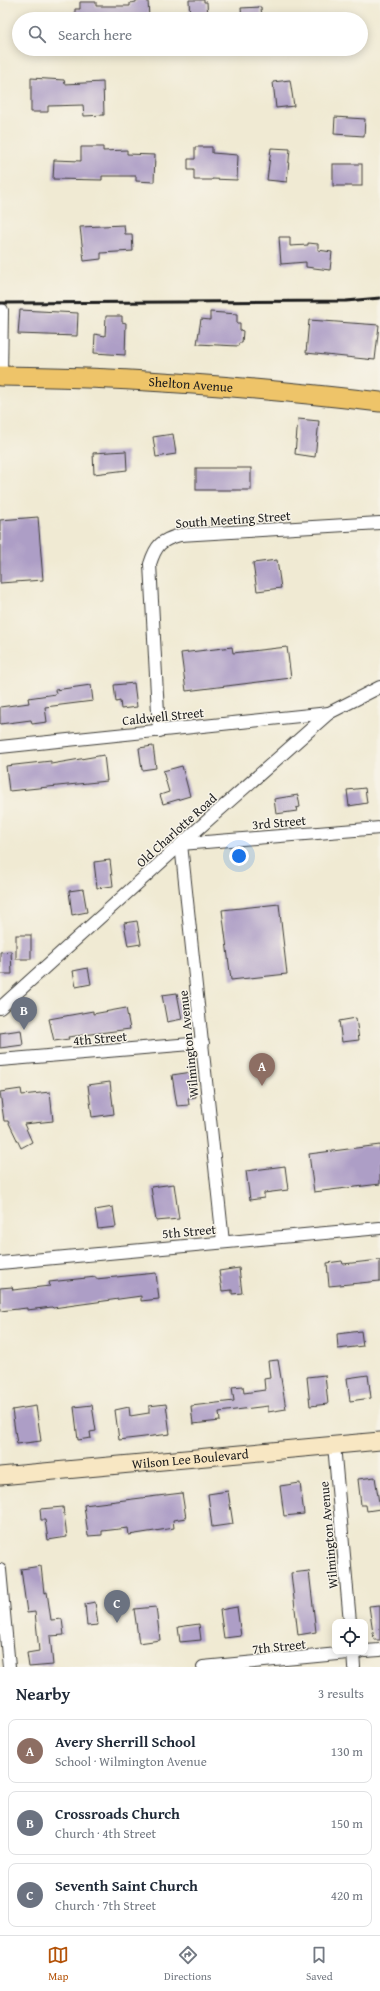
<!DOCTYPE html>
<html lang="en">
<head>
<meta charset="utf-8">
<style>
  body { margin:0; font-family:"Gentium Book Plus",serif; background:#f6f6f7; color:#1f2937 }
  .controls { position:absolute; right:12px; bottom:12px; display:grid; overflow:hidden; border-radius:8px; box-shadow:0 2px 10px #0003 }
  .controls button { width:36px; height:36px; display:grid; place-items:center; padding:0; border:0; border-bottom:1px solid #e0e1e3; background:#fff; color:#1f2937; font:20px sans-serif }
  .you { position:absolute; left:239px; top:856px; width:14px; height:14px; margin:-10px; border:3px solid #fff; border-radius:50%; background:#1a73e8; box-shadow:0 0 0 6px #1a73e833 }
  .badge { display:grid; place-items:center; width:26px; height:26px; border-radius:50%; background:#b45309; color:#fff; font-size:13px; font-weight:700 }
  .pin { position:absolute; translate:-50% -33px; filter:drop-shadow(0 1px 2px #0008) }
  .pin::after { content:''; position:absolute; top:21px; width:14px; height:12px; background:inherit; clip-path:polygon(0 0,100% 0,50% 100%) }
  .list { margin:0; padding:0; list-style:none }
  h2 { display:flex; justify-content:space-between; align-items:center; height:52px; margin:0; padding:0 16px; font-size:17px }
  h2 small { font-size:13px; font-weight:400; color:#747a83 }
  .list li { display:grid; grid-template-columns:26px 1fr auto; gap:12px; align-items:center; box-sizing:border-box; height:64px; margin:0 8px 8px; padding:0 8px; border:1px solid #e0e1e3; border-radius:8px }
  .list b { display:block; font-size:15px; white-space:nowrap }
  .list p { margin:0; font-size:13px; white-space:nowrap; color:#747a83 }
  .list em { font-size:13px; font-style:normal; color:#747a83 }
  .icon { flex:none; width:22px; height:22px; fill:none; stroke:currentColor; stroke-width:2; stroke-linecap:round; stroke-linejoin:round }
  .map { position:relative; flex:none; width:380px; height:1667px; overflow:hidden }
  .search { position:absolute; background:#fff; box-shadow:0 2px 10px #0003; left:12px; right:12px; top:12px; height:44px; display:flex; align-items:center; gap:10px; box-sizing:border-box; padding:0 14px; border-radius:22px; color:#747a83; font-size:15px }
  .sheet { height:268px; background:#fff }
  nav { display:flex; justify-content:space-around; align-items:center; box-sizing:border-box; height:56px; border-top:1px solid #e0e1e3; background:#fff; font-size:11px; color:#747a83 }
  nav a { display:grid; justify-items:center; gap:2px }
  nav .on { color:#b45309 }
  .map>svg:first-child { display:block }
  .building { fill:#ad9ec6 }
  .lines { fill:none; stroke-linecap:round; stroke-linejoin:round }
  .street-casing { stroke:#3c3b37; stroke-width:14 }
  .secondary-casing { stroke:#3c3b37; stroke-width:19 }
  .primary-casing { stroke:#3c3b37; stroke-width:21 }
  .street { stroke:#fff; stroke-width:12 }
  .secondary { stroke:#f8e7c3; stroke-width:17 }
  .primary { stroke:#eec469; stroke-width:19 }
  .rail { stroke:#1c1c1c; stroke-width:3 }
  .labels { text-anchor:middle; stroke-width:3; stroke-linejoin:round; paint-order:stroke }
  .street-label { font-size:13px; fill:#1c1c1c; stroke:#f7f3e8 }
</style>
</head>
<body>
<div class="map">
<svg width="380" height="1667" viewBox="0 0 380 1667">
  <rect width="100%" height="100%" fill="#f7f3e8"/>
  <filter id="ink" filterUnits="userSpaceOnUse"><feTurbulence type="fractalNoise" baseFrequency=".025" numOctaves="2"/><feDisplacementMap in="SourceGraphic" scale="8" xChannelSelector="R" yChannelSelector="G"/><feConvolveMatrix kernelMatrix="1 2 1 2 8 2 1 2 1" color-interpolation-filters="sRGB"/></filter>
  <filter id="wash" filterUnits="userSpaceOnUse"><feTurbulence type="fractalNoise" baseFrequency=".012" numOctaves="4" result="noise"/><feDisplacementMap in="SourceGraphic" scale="16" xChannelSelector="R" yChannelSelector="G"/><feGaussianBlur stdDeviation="0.9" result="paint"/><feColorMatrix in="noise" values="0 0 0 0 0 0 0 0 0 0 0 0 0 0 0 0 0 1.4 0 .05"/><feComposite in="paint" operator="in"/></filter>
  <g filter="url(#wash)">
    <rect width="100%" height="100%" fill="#f0ead3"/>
    <g id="blocks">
      <g class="building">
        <polygon points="136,0 148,0 149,19 75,19 75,9 80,9 80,2 96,2 96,6 130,6 130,3 136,2"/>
        <polygon points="189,0 204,0 204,2 207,2 208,19 190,19"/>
        <polygon points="261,7 262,19 242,19 241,8"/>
        <polygon points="31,78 64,80 65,84 103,82 104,115 84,116 83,105 48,106 48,112 31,112"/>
        <polygon points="290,80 294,106 276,108 273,82"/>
        <polygon points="335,117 365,119 364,136 334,134"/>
        <polygon points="81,147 103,147 103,151 127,150 127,154 155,155 154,182 136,181 136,176 102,176 102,180 53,179 54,160 81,161"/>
        <polygon points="195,147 212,147 212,153 238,155 237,180 212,179 212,180 194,180 194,170 188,170 188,159 195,159"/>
        <polygon points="271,148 290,149 287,182 267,180"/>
        <rect x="333" y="164" width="29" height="22"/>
        <polygon points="124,225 125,234 132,234 133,251 101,253 101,259 84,261 80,227"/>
        <polygon points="279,237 290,237 290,246 308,245 308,243 318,244 318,250 332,252 330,270 306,267 306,262 281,264"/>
        <polygon points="20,310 78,313 77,336 18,334"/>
        <polygon points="210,312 237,314 237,323 240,323 240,330 243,331 242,343 239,343 238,346 197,344 201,319 210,320"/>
        <polygon points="106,316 122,316 122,322 126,323 125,355 94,353 95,334 105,336"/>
        <polygon points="309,320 379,325 375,360 306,353"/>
        <polygon points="298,419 319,421 315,457 295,454"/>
        <polygon points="173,434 176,454 156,457 153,437"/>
        <polygon points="126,451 127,470 94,474 93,453"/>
        <rect x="196" y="468" width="55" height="22"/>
        <polygon points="38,517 43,580 0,583 0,520"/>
        <polygon points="277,560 281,588 257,591 253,563"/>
        <polygon points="232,647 233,653 287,647 291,678 186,691 181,653"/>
        <polygon points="134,683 137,707 121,709 120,701 116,702 114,685"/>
        <polygon points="91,685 93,701 45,707 47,722 32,724 31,720 0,724 0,707 29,703 28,698 56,694 55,690"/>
        <polygon points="153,746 156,768 142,770 139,748"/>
        <polygon points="104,755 107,781 9,791 6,766 51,761 51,764"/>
        <polygon points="182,766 190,796 163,804 160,795 169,792 163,771"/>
        <polygon points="365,788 367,803 349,806 347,790"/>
        <polygon points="298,795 300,807 296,808 297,811 276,814 274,799"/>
        <polygon points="110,860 113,886 97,888 94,862"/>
        <polygon points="83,889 87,912 72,915 69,891"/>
        <polygon points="279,904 287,974 231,980 222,910"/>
        <polygon points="137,921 141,944 128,946 124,923"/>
        <rect x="16" y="935" width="15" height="24"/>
        <polygon points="11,951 12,974 0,974 0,952"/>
        <polygon points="88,968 91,984 76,987 73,971"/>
        <polygon points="177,993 182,1019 167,1022 162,995"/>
        <polygon points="126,1008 130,1029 68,1037 69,1039 54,1041 49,1019 93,1011 93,1014"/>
        <polygon points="356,1018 359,1040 342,1042 339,1021"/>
        <polygon points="21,1030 23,1045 0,1048 0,1033"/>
        <polygon points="192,1072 196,1097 188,1098 189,1105 177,1106 172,1075"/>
        <polygon points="110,1082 114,1114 92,1117 88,1085"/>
        <polygon points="21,1089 22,1095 50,1092 53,1121 24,1124 32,1142 21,1148 8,1121 4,1121 0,1092"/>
        <polygon points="380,1145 380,1184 314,1192 309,1154"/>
        <polygon points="285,1166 288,1190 264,1193 264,1198 250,1200 246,1171"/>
        <polygon points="174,1184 179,1219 156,1221 151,1187"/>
        <polygon points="113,1207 116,1227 98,1229 95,1210"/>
        <polygon points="380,1260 380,1281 329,1286 327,1263 342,1261 343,1264"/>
        <polygon points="239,1268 242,1293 232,1294 232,1290 222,1291 219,1271"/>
        <polygon points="156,1273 159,1299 141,1301 141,1296 53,1308 52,1307 27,1310 27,1308 0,1311 0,1288 12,1287 13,1290 50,1286 49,1282 96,1277 96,1279"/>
        <polygon points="361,1331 363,1346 338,1349 337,1334"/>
        <polygon points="278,1360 286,1409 268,1412 268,1406 219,1412 220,1421 193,1424 191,1406 234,1401 232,1387 243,1386 244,1393 265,1390 264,1379 270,1378 268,1361"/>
        <polygon points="325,1375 328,1404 310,1406 307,1377"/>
        <polygon points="368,1375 371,1398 350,1401 347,1378"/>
        <polygon points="166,1404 170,1434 119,1440 115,1410 129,1407 130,1416 149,1413 149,1406"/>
        <polygon points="92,1405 96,1431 90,1432 91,1438 78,1440 74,1407"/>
        <polygon points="36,1406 41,1441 17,1444 12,1410"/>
        <polygon points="375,1477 380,1509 367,1511 366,1505 361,1505 358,1479"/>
        <polygon points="300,1483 304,1514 284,1516 280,1486"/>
        <polygon points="228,1491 233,1524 212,1527 208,1494"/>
        <polygon points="182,1493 186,1518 173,1520 174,1528 129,1535 128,1528 102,1531 102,1535 88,1536 84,1505"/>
        <polygon points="63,1507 67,1537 48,1540 45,1520 41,1520 40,1509"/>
        <polygon points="41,1566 44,1593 47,1592 51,1620 62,1619 64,1635 50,1636 53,1665 29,1667 27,1653 39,1651 35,1612 27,1613 21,1569"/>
        <polygon points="309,1571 316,1632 298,1635 291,1573"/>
        <polygon points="95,1602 98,1625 87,1626 85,1604"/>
        <polygon points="380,1605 380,1640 374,1640 369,1606"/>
        <polygon points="156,1607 160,1640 139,1643 134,1609"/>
        <polygon points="237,1607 241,1636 224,1638 220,1610"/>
        <polygon points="199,1624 201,1640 180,1642 178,1627"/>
      </g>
    </g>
  </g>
  <g filter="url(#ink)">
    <use href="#blocks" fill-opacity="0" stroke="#3c3b37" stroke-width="1"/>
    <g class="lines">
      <g class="street-casing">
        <g id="street">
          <polyline points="1,376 2,310"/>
          <path d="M159,731L150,564C156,545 161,540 180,535L380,523"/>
          <polyline points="0,747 329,713"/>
          <polyline points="0,1008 181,844 329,713 380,687"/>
          <polyline points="0,1060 203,1043"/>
          <polyline points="223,1242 181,844 380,828"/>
          <polyline points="0,1263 380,1228"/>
          <polyline points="334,1445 350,1622"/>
          <polyline points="0,1570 9,1667"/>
          <polyline points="365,1651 380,1650"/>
          <polyline points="353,1652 354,1667"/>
          <polyline points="203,1667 359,1652"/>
        </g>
      </g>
      <g class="secondary-casing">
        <g id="secondary">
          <path id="s1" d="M0,1476L380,1441"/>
        </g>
      </g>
      <g class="primary-casing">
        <g id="primary">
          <path id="s2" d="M0,376C127,377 254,387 380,402"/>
        </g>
      </g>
      <use href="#street" class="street"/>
      <use href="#secondary" class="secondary"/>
      <use href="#primary" class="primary"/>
      <polyline class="rail" points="0,303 346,301 380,298"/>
    </g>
  </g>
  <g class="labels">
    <g class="street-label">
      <text dy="5" stroke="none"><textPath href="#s2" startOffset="191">Shelton Avenue</textPath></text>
      <text transform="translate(233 519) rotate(-4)" y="5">South Meeting Street</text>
      <text transform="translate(163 716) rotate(-6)" y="5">Caldwell Street</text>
      <text transform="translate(279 822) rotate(-5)" y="5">3rd Street</text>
      <text transform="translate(176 830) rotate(-42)" y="5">Old Charlotte Road</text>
      <text transform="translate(100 1038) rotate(-5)" y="5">4th Street</text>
      <text transform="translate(188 1044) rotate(-96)" y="5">Wilmington Avenue</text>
      <text transform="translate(189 1231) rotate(-5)" y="5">5th Street</text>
      <text dy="5" stroke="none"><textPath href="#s1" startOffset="191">Wilson Lee Boulevard</textPath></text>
      <text transform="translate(328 1535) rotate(-95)" y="5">Wilmington Avenue</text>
      <text transform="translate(279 1646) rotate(-6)" y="5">7th Street</text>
    </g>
  </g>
</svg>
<div class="controls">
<button><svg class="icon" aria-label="locate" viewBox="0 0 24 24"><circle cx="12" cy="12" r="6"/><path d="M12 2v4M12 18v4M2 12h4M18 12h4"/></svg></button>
</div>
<div class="you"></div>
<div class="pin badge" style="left:262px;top:1086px;background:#8d6e63">A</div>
<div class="pin badge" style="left:24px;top:1030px;background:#6b7280">B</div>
<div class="pin badge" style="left:117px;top:1623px;background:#6b7280">C</div>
<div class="search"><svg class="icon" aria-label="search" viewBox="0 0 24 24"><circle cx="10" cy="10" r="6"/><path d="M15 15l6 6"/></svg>Search here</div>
</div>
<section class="sheet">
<h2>Nearby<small>3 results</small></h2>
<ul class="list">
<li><span class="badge" style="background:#8d6e63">A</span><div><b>Avery Sherrill School</b><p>School · Wilmington Avenue</p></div><em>130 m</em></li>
<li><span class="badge" style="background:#6b7280">B</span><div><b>Crossroads Church</b><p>Church · 4th Street</p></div><em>150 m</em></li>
<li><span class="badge" style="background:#6b7280">C</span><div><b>Seventh Saint Church</b><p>Church · 7th Street</p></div><em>420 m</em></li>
</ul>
</section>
<nav>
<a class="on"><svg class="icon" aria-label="map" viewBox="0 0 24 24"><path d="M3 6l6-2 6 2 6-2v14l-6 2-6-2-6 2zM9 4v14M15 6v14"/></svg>Map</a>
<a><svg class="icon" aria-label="directions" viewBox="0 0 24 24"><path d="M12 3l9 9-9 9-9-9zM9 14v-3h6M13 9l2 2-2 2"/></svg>Directions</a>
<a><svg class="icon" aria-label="saved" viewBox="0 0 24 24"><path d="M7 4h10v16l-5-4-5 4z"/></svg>Saved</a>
</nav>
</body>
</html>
